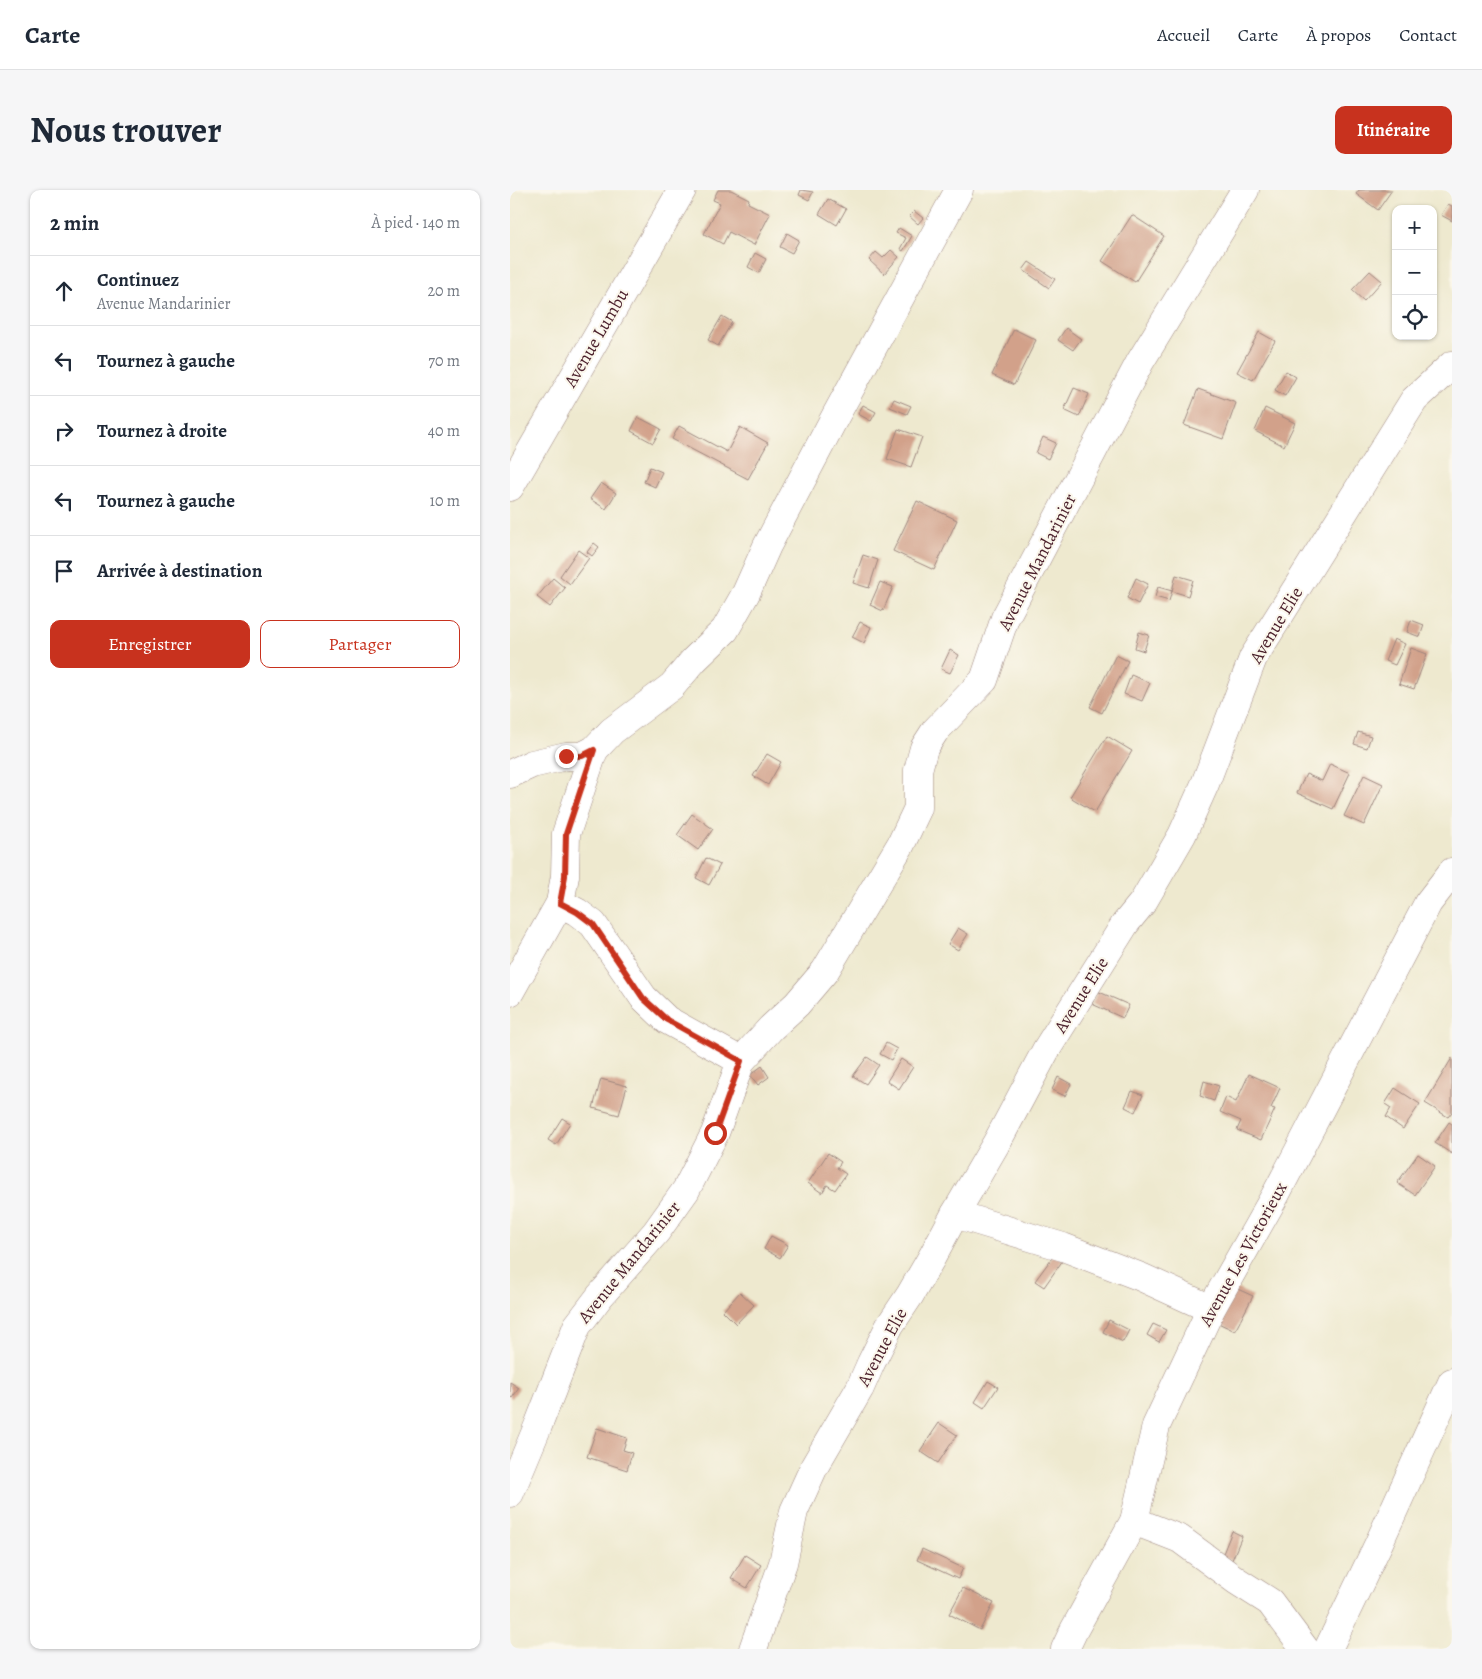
<!DOCTYPE html>
<html lang="fr">
<head>
<meta charset="utf-8">
<style>
  body { margin:0; font-family:Alegreya,serif; background:#f6f6f7; color:#1f2937 }
  .controls { position:absolute; right:15px; top:15px; display:grid; overflow:hidden; border-radius:10px; box-shadow:0 1px 4px #0004 }
  .controls button { width:45px; height:45px; display:grid; place-items:center; padding:0; border:0; border-bottom:1px solid #e0e1e3; background:#fff; color:#1f2937; font:25px sans-serif }
  .stop { position:absolute; width:15px; height:15px; margin:-11px; border:4px solid #c8321e; border-radius:50%; background:#fff }
  .stop.end { background:#c8321e; border-color:#fff; box-shadow:0 1px 5px #0008 }
  .list { margin:0; padding:0; list-style:none }
  h2 { display:flex; justify-content:space-between; align-items:center; height:65px; margin:0; padding:0 20px; font-size:21px }
  h2 small { font-size:16px; font-weight:400; color:#747a83 }
  .list li { display:grid; grid-template-columns:32px 1fr auto; gap:15px; align-items:center; box-sizing:border-box; height:70px; padding:0 20px; border-top:1px solid #e0e1e3 }
  .list b { display:block; font-size:19px; white-space:nowrap }
  .list p { margin:0; font-size:16px; white-space:nowrap; color:#747a83 }
  .list em { font-size:16px; font-style:normal; color:#747a83 }
  .actions { display:flex; gap:10px; padding:15px 20px }
  .actions a { flex:1; padding:11px 0; border:1px solid #c8321e; border-radius:10px; text-align:center; font-size:18px; color:#c8321e }
  .actions .main { background:#c8321e; color:#fff }
  .icon { flex:none; width:28px; height:28px; fill:none; stroke:currentColor; stroke-width:2; stroke-linecap:round; stroke-linejoin:round }
  .map { position:relative; flex:none; width:942px; height:1459px; overflow:hidden; border-radius:10px }
  header { display:flex; align-items:center; gap:30px; box-sizing:border-box; height:70px; padding:0 25px; background:#fff; border-bottom:1px solid #e0e1e3 }
  header strong { font-size:24px }
  nav { display:flex; gap:28px; margin-inline-start:auto; font-size:18px }
  .intro { display:flex; align-items:center; justify-content:space-between; box-sizing:border-box; height:120px; padding:0 30px }
  h1 { margin:0; font-size:35px }
  .button { padding:12px 22px; border-radius:10px; background:#c8321e; color:#fff; font-size:18px; font-weight:700 }
  main { display:flex; gap:30px; padding:0 30px }
  aside { flex:1; background:#fff; border-radius:10px; box-shadow:0 1px 4px #0004 }
  .map>svg:first-child { display:block }
  .building { fill:#d2a18a }
  .lines { fill:none; stroke-linecap:round; stroke-linejoin:round }
  .minor-casing { stroke:#9c847d; stroke-width:29 }
  .minor { stroke:#fff; stroke-width:28 }
  .route { stroke:#c8321e; stroke-width:6 }
  .labels { text-anchor:middle; stroke-width:4; stroke-linejoin:round; paint-order:stroke }
  .street-label { font-size:18px; fill:#4a1f2b; stroke:#fbf7ec }
</style>
</head>
<body>
<header>
<strong>Carte</strong>
<nav><a>Accueil</a><a>Carte</a><a>À propos</a><a>Contact</a></nav>
</header>
<div class="intro"><h1>Nous trouver</h1><a class="button">Itinéraire</a></div>
<main>
<aside>
<h2>2 min<small>À pied · 140 m</small></h2>
<ul class="list">
<li><svg class="icon" aria-label="ahead" viewBox="0 0 24 24"><path d="M12 20V5M6 11l6-6 6 6"/></svg><div><b>Continuez</b><p>Avenue Mandarinier</p></div><em>20 m</em></li>
<li><svg class="icon" aria-label="left" viewBox="0 0 24 24"><path d="M17 20v-9H6M10 6l-5 5 5 5"/></svg><div><b>Tournez à gauche</b></div><em>70 m</em></li>
<li><svg class="icon" aria-label="right" viewBox="0 0 24 24"><path d="M7 20v-9h11M14 6l5 5-5 5"/></svg><div><b>Tournez à droite</b></div><em>40 m</em></li>
<li><svg class="icon" aria-label="left" viewBox="0 0 24 24"><path d="M17 20v-9H6M10 6l-5 5 5 5"/></svg><div><b>Tournez à gauche</b></div><em>10 m</em></li>
<li><svg class="icon" aria-label="arrive" viewBox="0 0 24 24"><path d="M6 21V4h12l-3 4 3 4H6"/></svg><div><b>Arrivée à destination</b></div></li>
</ul>
<div class="actions"><a class="main">Enregistrer</a><a>Partager</a></div>
</aside>
<div class="map">
<svg width="942" height="1459" viewBox="0 0 942 1459">
  <rect width="100%" height="100%" fill="#fbf7ec"/>
  <filter id="ink" filterUnits="userSpaceOnUse"><feTurbulence type="fractalNoise" baseFrequency=".02" numOctaves="2"/><feDisplacementMap in="SourceGraphic" scale="10" xChannelSelector="R" yChannelSelector="G"/><feConvolveMatrix kernelMatrix="1 2 1 2 8 2 1 2 1" color-interpolation-filters="sRGB"/></filter>
  <filter id="wash" filterUnits="userSpaceOnUse"><feTurbulence type="fractalNoise" baseFrequency=".0096" numOctaves="4" result="noise"/><feDisplacementMap in="SourceGraphic" scale="20" xChannelSelector="R" yChannelSelector="G"/><feGaussianBlur stdDeviation="1.12" result="paint"/><feColorMatrix in="noise" values="0 0 0 0 0 0 0 0 0 0 0 0 0 0 0 0 0 1.4 0 .05"/><feComposite in="paint" operator="in"/></filter>
  <g filter="url(#wash)">
    <rect width="100%" height="100%" fill="#eee9cf"/>
    <g id="blocks">
      <g class="building">
        <polygon points="208,0 221,0 239,9 238,13 260,24 244,55 219,42 213,54 194,44 210,13 203,10"/>
        <polygon points="291,0 303,2 299,10 289,5"/>
        <polygon points="849,0 882,0 868,20 846,4"/>
        <polygon points="318,9 336,19 327,35 309,24"/>
        <polygon points="938,14 942,16 942,31 931,25"/>
        <polygon points="404,21 413,28 408,34 399,26"/>
        <polygon points="622,25 654,46 625,92 592,71"/>
        <polygon points="389,38 402,46 393,61 390,59 396,48 386,43"/>
        <polygon points="277,43 289,50 282,63 270,57"/>
        <polygon points="381,60 389,67 374,84 359,70 366,62 373,68"/>
        <polygon points="245,63 256,69 249,83 238,77"/>
        <polygon points="519,72 545,89 539,98 513,80"/>
        <polygon points="860,81 872,91 854,111 842,100"/>
        <polygon points="212,126 222,132 208,156 198,150"/>
        <polygon points="556,138 571,149 563,160 548,150"/>
        <polygon points="504,139 526,150 504,195 482,185"/>
        <polygon points="749,142 765,151 743,190 727,182"/>
        <polygon points="776,181 786,187 775,206 765,200"/>
        <polygon points="564,198 579,204 569,227 554,220"/>
        <polygon points="688,199 726,213 713,249 674,235"/>
        <polygon points="384,209 401,216 397,224 380,217"/>
        <polygon points="353,215 366,222 361,231 348,224"/>
        <polygon points="755,218 785,233 774,256 745,241"/>
        <polygon points="128,227 151,239 143,253 121,241"/>
        <polygon points="169,236 217,262 230,237 258,253 238,289 162,249"/>
        <polygon points="388,239 412,247 401,277 377,269"/>
        <polygon points="533,247 546,253 538,269 526,263"/>
        <polygon points="140,277 152,282 145,297 134,292"/>
        <polygon points="91,293 106,303 96,319 80,309"/>
        <polygon points="407,311 447,330 424,380 383,361"/>
        <polygon points="84,353 89,357 82,366 77,362"/>
        <polygon points="68,360 79,368 60,394 50,386"/>
        <polygon points="353,365 368,370 359,398 343,393"/>
        <polygon points="666,385 683,390 678,406 662,401"/>
        <polygon points="43,388 55,398 40,417 27,407"/>
        <polygon points="626,388 638,394 628,414 617,408"/>
        <polygon points="370,392 383,397 373,421 360,415"/>
        <polygon points="648,397 662,401 659,411 645,407"/>
        <polygon points="901,430 914,435 910,447 897,442"/>
        <polygon points="350,432 361,437 354,453 342,447"/>
        <polygon points="629,442 639,445 634,461 625,458"/>
        <polygon points="884,449 895,454 885,475 875,471"/>
        <polygon points="901,458 917,464 904,499 889,494"/>
        <polygon points="440,460 449,465 440,483 431,479"/>
        <polygon points="606,465 618,471 592,523 580,517"/>
        <polygon points="621,485 640,493 632,511 614,504"/>
        <polygon points="848,542 861,546 857,558 844,554"/>
        <polygon points="597,546 622,561 585,622 560,607"/>
        <polygon points="257,564 271,572 258,595 243,586"/>
        <polygon points="820,574 840,583 823,619 787,603 796,584 812,591"/>
        <polygon points="854,585 873,594 854,635 834,626"/>
        <polygon points="182,624 203,639 188,660 167,645"/>
        <polygon points="196,668 210,675 199,695 186,688"/>
        <polygon points="448,738 458,744 448,760 438,754"/>
        <polygon points="587,801 619,815 613,828 582,814"/>
        <polygon points="376,853 387,859 381,870 370,864"/>
        <polygon points="357,867 369,875 356,894 343,886"/>
        <polygon points="942,868 942,922 938,927 915,913"/>
        <polygon points="391,869 403,877 389,899 377,891"/>
        <polygon points="252,876 259,887 248,895 240,885"/>
        <polygon points="739,884 770,898 761,918 765,919 751,950 727,940 731,931 710,922 716,907 726,912"/>
        <polygon points="548,887 561,894 555,906 542,900"/>
        <polygon points="91,889 117,896 109,925 83,918"/>
        <polygon points="694,891 709,896 704,911 690,906"/>
        <polygon points="885,898 910,914 893,939 876,927 881,918 875,914"/>
        <polygon points="622,901 633,905 625,922 615,917"/>
        <polygon points="52,928 60,933 46,955 38,950"/>
        <polygon points="939,932 942,934 942,964 925,953"/>
        <polygon points="318,963 331,972 327,978 336,984 325,1000 317,995 312,1003 298,993"/>
        <polygon points="908,964 925,976 905,1005 887,993"/>
        <polygon points="261,1046 278,1055 270,1068 254,1059"/>
        <polygon points="544,1065 553,1070 534,1097 525,1091"/>
        <polygon points="721,1096 743,1106 725,1141 704,1131"/>
        <polygon points="230,1102 244,1115 226,1134 213,1121"/>
        <polygon points="599,1130 619,1140 613,1152 593,1142"/>
        <polygon points="643,1134 656,1140 649,1152 637,1145"/>
        <polygon points="478,1191 488,1197 474,1218 465,1212"/>
        <polygon points="0,1192 9,1198 2,1208 0,1207"/>
        <polygon points="429,1233 447,1245 428,1273 410,1261"/>
        <polygon points="87,1238 117,1248 113,1260 122,1263 117,1280 77,1267"/>
        <polygon points="722,1341 732,1346 722,1370 712,1366"/>
        <polygon points="412,1359 453,1378 448,1389 407,1370"/>
        <polygon points="235,1365 251,1375 237,1398 221,1388"/>
        <polygon points="453,1398 484,1413 470,1440 439,1424"/>
      </g>
    </g>
  </g>
  <g filter="url(#ink)">
    <use href="#blocks" fill-opacity="0" stroke="#9c847d" stroke-width="1"/>
    <g class="lines">
      <g class="minor-casing">
        <g id="minor">
          <polyline points="0,297 172,0"/>
          <polyline points="0,584 22,574 56,566 72,566 84,560 102,541 162,496 184,470 215,440 236,403 257,356 326,225 449,0"/>
          <polyline points="50,713 67,722 83,734 133,807 157,830 231,871"/>
          <polyline points="0,802 50,713 55,686 56,644 84,560"/>
          <polyline points="445,1024 553,1057 631,1087 701,1119"/>
          <polyline points="0,1303 28,1236 67,1136 90,1106 146,1042 176,1000 205,943 231,871 261,838 287,814 315,781 391,654 408,618 408,580 414,558 425,541 474,490 495,428 630,172 735,0"/>
          <polyline points="624,1331 670,1349 727,1391 760,1412 795,1459"/>
          <polyline points="243,1459 273,1373 284,1321 304,1277 350,1198 361,1173 380,1135 400,1105 422,1067 445,1024 487,952 536,860 615,734 633,712 672,645 695,594 743,468 904,210 942,175"/>
          <polyline points="555,1459 564,1440 624,1331 646,1236 701,1119 766,1004 918,713 942,682"/>
          <polyline points="818,1459 868,1355 942,1192"/>
        </g>
      </g>
      <use href="#minor" class="minor"/>
    </g>
  </g>
  <g class="lines" filter="url(#ink)">
    <polyline class="route" points="56,566 72,566 84,560 56,644 55,686 50,713 67,722 83,734 133,808 157,830 231,871 205,943"/>
  </g>
  <g class="labels">
    <g class="street-label">
      <text transform="translate(86 148) rotate(-60)" y="6">Avenue Lumbu</text>
      <text transform="translate(527 372) rotate(-63)" y="6">Avenue Mandarinier</text>
      <text transform="translate(766 435) rotate(-59)" y="6">Avenue Elie</text>
      <text transform="translate(571 805) rotate(-58)" y="6">Avenue Elie</text>
      <text transform="translate(733 1064) rotate(-61)" y="6">Avenue Les Victorieux</text>
      <text transform="translate(119 1072) rotate(-51)" y="6">Avenue Mandarinier</text>
      <text transform="translate(372 1157) rotate(-62)" y="6">Avenue Elie</text>
    </g>
  </g>
</svg>
<div class="controls">
<button>+</button>
<button>−</button>
<button><svg class="icon" aria-label="locate" viewBox="0 0 24 24"><circle cx="12" cy="12" r="6"/><path d="M12 2v4M12 18v4M2 12h4M18 12h4"/></svg></button>
</div>
<div class="stop" style="left:205px;top:943px"></div>
<div class="stop end" style="left:56px;top:566px"></div>
</div>
</main>
</body>
</html>
